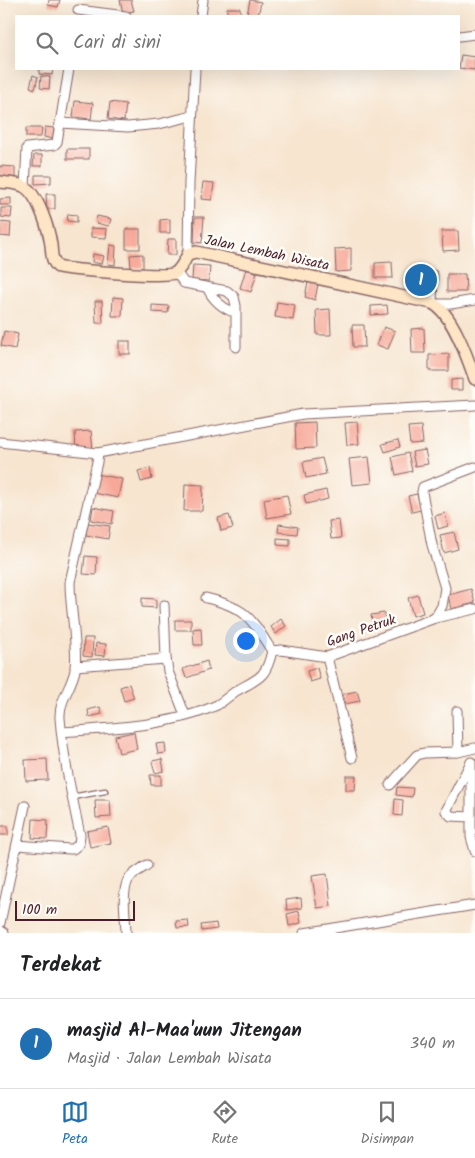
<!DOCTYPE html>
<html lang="id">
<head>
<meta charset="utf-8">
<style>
  body { margin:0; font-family:Kalam,sans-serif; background:#f6f6f6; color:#202124 }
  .scale { position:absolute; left:15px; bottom:12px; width:120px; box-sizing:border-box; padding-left:5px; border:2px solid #4a1f2b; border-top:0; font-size:14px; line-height:18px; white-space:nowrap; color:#4a1f2b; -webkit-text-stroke:4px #fdfcf7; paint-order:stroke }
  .you { position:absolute; left:245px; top:640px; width:18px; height:18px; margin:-12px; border:4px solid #fff; border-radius:50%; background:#1a73e8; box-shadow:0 0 0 8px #1a73e833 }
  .badge { display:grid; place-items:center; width:32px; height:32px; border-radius:50%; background:#1f6fb2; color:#fff; font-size:16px; font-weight:700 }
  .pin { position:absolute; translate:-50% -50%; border:2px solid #fff; box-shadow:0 1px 5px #0006 }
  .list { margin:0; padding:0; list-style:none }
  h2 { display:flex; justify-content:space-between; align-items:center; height:65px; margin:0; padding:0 20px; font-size:21px }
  h2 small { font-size:16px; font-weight:400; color:#757577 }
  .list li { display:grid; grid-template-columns:32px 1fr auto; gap:15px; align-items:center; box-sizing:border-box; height:90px; padding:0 20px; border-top:1px solid #e0e0e0 }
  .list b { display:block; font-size:19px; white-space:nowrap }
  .list p { margin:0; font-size:16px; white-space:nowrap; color:#757577 }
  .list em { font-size:16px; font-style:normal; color:#757577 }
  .icon { flex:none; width:28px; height:28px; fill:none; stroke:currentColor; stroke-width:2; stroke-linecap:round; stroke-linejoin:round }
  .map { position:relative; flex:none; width:475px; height:933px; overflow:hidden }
  .search { position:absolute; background:#fff; box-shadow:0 5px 20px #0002; left:15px; right:15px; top:15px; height:55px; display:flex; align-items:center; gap:12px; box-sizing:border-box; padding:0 18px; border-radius:0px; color:#757577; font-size:19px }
  .sheet { height:155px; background:#fff }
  nav { display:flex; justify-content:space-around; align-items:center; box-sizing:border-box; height:70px; border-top:1px solid #e0e0e0; background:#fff; font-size:14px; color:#757577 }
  nav a { display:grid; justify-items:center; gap:2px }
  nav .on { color:#1f6fb2 }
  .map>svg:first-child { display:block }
  .building { fill:#f7a898 }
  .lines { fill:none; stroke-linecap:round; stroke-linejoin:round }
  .lane-casing { stroke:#876465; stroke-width:7 }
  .street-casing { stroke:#876465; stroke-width:11 }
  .secondary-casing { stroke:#876465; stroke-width:14 }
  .lane { stroke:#fff; stroke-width:4.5 }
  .street { stroke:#fff; stroke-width:9 }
  .secondary { stroke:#fde5c5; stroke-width:11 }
  .labels { text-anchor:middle; stroke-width:5; stroke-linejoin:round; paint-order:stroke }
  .street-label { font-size:14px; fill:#4a1f2b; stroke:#fdfcf7 }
</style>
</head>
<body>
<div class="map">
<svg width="475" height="933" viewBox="0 0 475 933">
  <rect width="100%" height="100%" fill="#fdfcf7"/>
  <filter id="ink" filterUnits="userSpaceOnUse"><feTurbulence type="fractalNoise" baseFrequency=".02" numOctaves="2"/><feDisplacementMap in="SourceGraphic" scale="10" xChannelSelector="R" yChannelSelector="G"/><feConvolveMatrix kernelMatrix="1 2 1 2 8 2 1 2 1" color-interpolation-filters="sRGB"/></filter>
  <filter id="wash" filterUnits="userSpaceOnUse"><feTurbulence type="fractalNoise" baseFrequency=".0096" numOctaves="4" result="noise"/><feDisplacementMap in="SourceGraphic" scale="20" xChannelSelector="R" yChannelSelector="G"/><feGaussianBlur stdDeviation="1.12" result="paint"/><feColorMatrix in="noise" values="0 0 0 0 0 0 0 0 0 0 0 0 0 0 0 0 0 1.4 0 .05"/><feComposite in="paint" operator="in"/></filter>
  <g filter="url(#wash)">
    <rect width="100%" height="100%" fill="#f7e5d0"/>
    <g id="blocks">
      <g class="building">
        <polygon points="49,0 60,0 58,7 48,5"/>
        <polygon points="120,0 131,0 134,11 123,13"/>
        <polygon points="250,0 261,2 258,16 247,15"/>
        <polygon points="227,8 240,8 241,16 227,16"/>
        <polygon points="461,55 475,57 475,70 459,68"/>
        <polygon points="39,69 53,69 52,75 39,74"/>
        <polygon points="33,75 38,77 35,89 30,87"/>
        <polygon points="41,76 50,77 49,89 40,88"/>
        <polygon points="75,101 93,103 91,119 73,117"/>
        <polygon points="110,102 126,104 124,121 108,119"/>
        <polygon points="45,127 54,128 53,139 44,137"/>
        <polygon points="26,128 42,128 41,137 26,137"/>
        <rect x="67" y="149" width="22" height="10"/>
        <polygon points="34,155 42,155 42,166 33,166"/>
        <polygon points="0,166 15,167 15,179 0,179"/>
        <polygon points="35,175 51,175 51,183 35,184"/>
        <polygon points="203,182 214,183 212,200 201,199"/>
        <polygon points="46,194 55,194 55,209 47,209"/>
        <polygon points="11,198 11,205 0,205 0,199"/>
        <polygon points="1,208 12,208 11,218 1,217"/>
        <polygon points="68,214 77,215 77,222 67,221"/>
        <polygon points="97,216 111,219 109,226 96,223"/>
        <polygon points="195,217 204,217 202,243 194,242"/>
        <polygon points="170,219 170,233 160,233 160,220"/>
        <polygon points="0,222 11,223 10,237 0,236"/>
        <polygon points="91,228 107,229 106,238 91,237"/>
        <rect x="126" y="229" width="14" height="20"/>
        <polygon points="442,231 458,231 459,250 443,251"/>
        <polygon points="168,239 176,239 176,255 167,255"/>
        <polygon points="110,245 116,246 115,265 108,264"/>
        <polygon points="351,248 351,271 336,272 335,249"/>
        <polygon points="93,254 104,256 102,264 92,262"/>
        <polygon points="143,254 143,268 131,268 130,255"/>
        <polygon points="392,262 393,278 375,278 375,263"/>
        <polygon points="193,265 210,266 209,281 192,280"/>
        <polygon points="246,269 257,273 251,292 240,288"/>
        <rect x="416" y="273" width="10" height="14"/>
        <polygon points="447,274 465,274 466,292 447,292"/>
        <polygon points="308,282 318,284 315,300 305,297"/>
        <polygon points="113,297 123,298 122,316 112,316"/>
        <polygon points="95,301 102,301 103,323 96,323"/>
        <polygon points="277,302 295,305 293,320 275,317"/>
        <polygon points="152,305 169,306 168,313 152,312"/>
        <polygon points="387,305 388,314 371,315 371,306"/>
        <polygon points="330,309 331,335 317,335 316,310"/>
        <polygon points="352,325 364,325 365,347 353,347"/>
        <polygon points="384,327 395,331 388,349 377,345"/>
        <polygon points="424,328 425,353 412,353 411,329"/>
        <polygon points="4,331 18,334 15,349 1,346"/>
        <rect x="119" y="341" width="11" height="13"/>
        <polygon points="449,354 449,371 429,371 429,355"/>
        <polygon points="462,379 462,390 451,390 451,380"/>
        <polygon points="315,422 316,448 296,449 295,423"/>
        <polygon points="357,422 359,444 347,445 345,423"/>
        <polygon points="421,426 423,443 410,444 408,427"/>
        <polygon points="91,431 93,450 76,451 75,432"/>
        <polygon points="398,440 400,447 385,452 382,444"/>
        <polygon points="425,450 428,464 415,466 412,452"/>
        <polygon points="408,453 412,471 396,475 392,457"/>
        <polygon points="369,457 372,483 352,485 349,459"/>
        <polygon points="322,458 326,474 306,478 303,462"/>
        <polygon points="150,468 152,479 141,482 138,471"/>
        <polygon points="97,474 122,479 118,498 94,493"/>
        <polygon points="185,484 203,485 202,511 184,511"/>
        <polygon points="326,490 328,499 306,504 304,495"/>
        <polygon points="417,494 421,510 412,512 408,496"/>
        <polygon points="287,495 291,514 267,518 264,499"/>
        <polygon points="93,507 114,511 112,524 91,520"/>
        <polygon points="445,513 448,526 438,529 435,516"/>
        <polygon points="229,515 233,528 221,531 218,518"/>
        <polygon points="339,520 341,538 331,539 329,521"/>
        <polygon points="88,523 110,526 108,539 86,535"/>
        <polygon points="279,524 298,527 297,534 278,532"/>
        <polygon points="454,532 458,549 444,553 440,535"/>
        <polygon points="277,538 290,539 290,546 277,545"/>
        <polygon points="85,556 97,557 96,575 83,574"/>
        <polygon points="471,589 475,603 451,609 448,595"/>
        <polygon points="418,595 423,613 413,616 408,598"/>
        <polygon points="142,598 156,599 156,608 142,607"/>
        <polygon points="384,613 386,625 373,627 371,615"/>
        <polygon points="281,619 286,626 276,634 271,627"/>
        <rect x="175" y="620" width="16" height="10"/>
        <polygon points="201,628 202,645 194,645 193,629"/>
        <polygon points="84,638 93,638 92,657 83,656"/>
        <polygon points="96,643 106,644 105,656 95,655"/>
        <polygon points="207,661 209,670 186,678 183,669"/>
        <polygon points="317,668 320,679 310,682 307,671"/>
        <polygon points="129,684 134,698 124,701 120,687"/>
        <polygon points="357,691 360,701 345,704 343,694"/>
        <polygon points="100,707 102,714 89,717 88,710"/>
        <polygon points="134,732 137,749 119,753 115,736"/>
        <polygon points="165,743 166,753 158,754 156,744"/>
        <polygon points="47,759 48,780 26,781 25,760"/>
        <polygon points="162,759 164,771 155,773 152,761"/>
        <polygon points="150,775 161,775 161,785 151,785"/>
        <polygon points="346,776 356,776 355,790 346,790"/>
        <polygon points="397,787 413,788 412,797 396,795"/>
        <polygon points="395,799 403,800 402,816 394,815"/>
        <polygon points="95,800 110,800 111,817 96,818"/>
        <polygon points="33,819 48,820 47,839 32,838"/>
        <rect x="0" y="826" width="8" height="9"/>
        <polygon points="108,827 111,843 90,847 87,831"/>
        <polygon points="327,874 331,906 317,908 312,876"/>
        <polygon points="301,898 302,908 287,910 286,900"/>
        <polygon points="299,911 301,923 289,926 287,914"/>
        <polygon points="188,920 189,927 177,928 176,921"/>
        <polygon points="216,923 217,929 202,931 201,925"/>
      </g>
    </g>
  </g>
  <g filter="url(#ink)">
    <use href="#blocks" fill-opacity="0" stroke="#876465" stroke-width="1"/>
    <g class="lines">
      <g class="lane-casing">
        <polyline id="lane" points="72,797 105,791"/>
      </g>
      <g class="street-casing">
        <g id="street">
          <polyline points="78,10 126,16"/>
          <polyline points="201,16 203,0"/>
          <polyline points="459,36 475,34"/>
          <polyline points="60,123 128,127 159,124 192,116"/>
          <polyline points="25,187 27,148 54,145 57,142 69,69"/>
          <polyline points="188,254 189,183 195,69"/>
          <polyline points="176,272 184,283 227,291 234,297 236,306 236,347"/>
          <path d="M208,289C212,298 221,307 231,311L235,309"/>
          <polyline points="432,303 433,275"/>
          <polyline points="435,304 451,304 475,300"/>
          <polyline points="0,442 98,453 303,414 475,405"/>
          <path d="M206,598C247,608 250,617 272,651"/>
          <polyline points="164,605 166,659 168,671 185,715"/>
          <polyline points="435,618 442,606 445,588 432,545 422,492 423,487 475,467"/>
          <polyline points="327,657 352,758"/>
          <polyline points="75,666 166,659"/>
          <polyline points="457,711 458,752"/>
          <path d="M62,732C112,728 172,726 217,705C224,701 230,695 236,691C259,678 266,678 272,651L281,650L327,657L435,618L475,609"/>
          <polyline points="471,762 446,811 451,816 471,817 471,837 475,851"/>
          <polyline points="390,785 417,755 424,753 458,752 475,748"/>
          <polyline points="471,817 471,764"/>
          <path d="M17,845L70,849H73L79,844L80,835C72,796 63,757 60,718C59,700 72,687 75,670C78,645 70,609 70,582L97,462L98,453"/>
          <polyline points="0,923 25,806"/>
          <polyline points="0,930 4,933"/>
          <path d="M126,933C126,918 121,895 128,880C132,874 141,869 147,865"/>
          <polyline points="304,933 475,905"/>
        </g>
      </g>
      <g class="secondary-casing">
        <path id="secondary" d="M0,182C8,183 16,183 23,186C38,193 49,230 51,245C52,253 51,261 58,267C71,270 166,278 175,273C181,269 185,260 188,254L196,252L432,303C452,312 468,359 475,379"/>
      </g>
      <use href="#lane" class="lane"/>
      <use href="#street" class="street"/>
      <use href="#secondary" class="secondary"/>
    </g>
  </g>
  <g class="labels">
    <g class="street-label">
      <text transform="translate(267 252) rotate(12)" y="5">Jalan Lembah Wisata</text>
      <text transform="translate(361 630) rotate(-19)" y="5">Gang Petruk</text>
    </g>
  </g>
</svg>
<div class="scale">100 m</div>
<div class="you"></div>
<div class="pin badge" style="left:421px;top:280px">1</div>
<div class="search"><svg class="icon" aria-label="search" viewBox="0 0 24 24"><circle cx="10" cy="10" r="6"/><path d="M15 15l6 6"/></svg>Cari di sini</div>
</div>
<section class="sheet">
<h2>Terdekat<small></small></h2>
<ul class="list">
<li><span class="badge">1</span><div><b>masjid Al-Maa'uun Jitengan</b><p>Masjid · Jalan Lembah Wisata</p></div><em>340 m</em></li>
</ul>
</section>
<nav>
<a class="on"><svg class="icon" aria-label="map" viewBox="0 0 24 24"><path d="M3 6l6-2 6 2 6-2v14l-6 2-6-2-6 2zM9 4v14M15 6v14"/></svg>Peta</a>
<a><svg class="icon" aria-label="directions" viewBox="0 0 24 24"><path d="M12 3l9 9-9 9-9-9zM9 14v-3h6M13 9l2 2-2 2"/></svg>Rute</a>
<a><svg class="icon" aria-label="saved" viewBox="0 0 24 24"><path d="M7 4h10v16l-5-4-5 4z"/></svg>Disimpan</a>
</nav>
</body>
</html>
